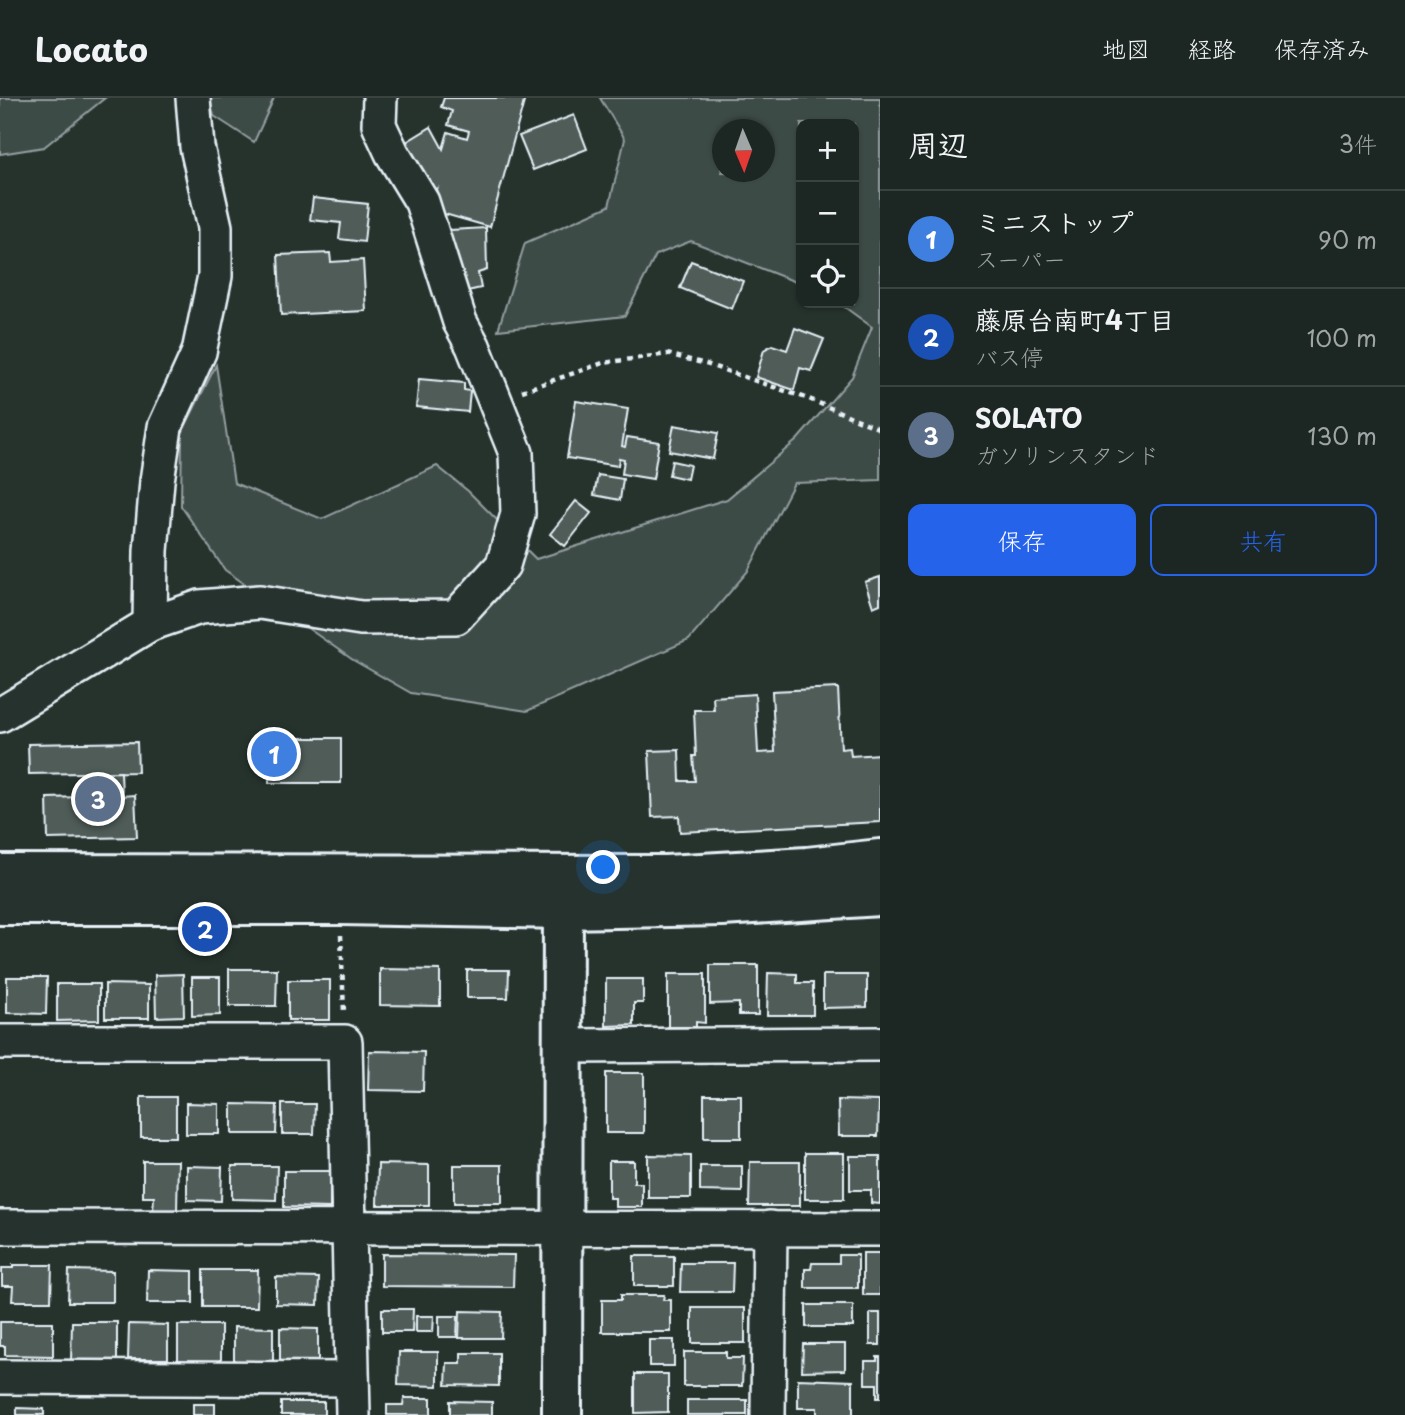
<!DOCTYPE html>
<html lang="ja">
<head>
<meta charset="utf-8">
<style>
  body { margin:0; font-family:"Playpen Sans","Klee One",sans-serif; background:#29322f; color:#f1f3f6 }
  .controls { position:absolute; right:21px; top:21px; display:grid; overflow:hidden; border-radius:14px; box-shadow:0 2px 5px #0004 }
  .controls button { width:63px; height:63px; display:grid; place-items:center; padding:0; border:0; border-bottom:2px solid #3a4340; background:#1c2622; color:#f1f3f6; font:35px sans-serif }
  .compass { position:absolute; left:712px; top:21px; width:63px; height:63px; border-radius:50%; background:#1c2622; box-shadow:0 2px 5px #0004; rotate:178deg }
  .you { position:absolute; left:604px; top:770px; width:24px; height:24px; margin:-18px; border:5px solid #fff; border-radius:50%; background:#1a73e8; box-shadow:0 0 0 10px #1a73e833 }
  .badge { display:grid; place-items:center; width:46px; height:46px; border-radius:50%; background:#2563eb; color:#fff; font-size:23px; font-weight:700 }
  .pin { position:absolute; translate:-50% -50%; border:4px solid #fff; box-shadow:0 2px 7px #0006 }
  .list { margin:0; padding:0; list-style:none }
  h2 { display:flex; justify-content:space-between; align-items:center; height:91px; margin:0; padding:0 28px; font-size:30px }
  h2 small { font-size:23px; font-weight:400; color:#a0a5a5 }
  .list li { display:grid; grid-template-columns:46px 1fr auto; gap:21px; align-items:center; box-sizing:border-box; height:98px; padding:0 28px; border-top:2px solid #3a4340 }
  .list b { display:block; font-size:26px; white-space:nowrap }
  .list p { margin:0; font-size:23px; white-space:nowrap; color:#a0a5a5 }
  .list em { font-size:23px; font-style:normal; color:#a0a5a5 }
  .actions { display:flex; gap:14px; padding:21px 28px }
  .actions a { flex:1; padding:16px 0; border:2px solid #2563eb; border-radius:14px; text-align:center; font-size:24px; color:#2563eb }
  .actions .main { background:#2563eb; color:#fff }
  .icon { flex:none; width:38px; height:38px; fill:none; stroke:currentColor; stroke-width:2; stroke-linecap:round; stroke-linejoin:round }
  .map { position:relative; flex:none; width:880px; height:1317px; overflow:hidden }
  header { display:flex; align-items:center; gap:42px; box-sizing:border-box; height:98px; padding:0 35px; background:#1c2622; border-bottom:2px solid #3a4340 }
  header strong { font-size:33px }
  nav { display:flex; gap:38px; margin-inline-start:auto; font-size:24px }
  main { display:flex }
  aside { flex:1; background:#1c2622 }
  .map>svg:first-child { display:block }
  .green { fill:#3e4b47; stroke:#939ea0; stroke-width:2; fill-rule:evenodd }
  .building { fill:#505c59; stroke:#e8f1f8; stroke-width:2 }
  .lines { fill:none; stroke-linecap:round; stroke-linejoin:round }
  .street-casing { stroke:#e8f1f8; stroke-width:38 }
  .secondary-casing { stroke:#e8f1f8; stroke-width:44 }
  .path { stroke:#e8f1f8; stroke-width:4.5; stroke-dasharray:5 5; stroke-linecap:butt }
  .street { stroke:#26332d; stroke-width:33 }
  .secondary { stroke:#26332d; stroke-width:38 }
</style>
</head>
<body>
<header>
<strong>Locato</strong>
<nav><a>地図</a><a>経路</a><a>保存済み</a></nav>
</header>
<main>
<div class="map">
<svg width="880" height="1317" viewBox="0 0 880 1317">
  <rect width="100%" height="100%" fill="#26332d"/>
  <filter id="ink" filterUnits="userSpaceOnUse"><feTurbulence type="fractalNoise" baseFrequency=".0143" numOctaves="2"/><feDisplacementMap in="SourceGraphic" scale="14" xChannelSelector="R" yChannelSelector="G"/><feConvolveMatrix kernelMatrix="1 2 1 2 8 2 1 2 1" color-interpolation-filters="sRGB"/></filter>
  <g filter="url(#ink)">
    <g class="green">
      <polygon points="0,0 105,0 44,49 0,56"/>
      <polygon points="210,0 274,0 254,44 214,18"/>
      <path d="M600,0H880V382L794,385L748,473L689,542L527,613L411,595L353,562L225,472L181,408L182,335L216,267L234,385L322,421L437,368L468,393L536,461L727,401L797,342L852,279L872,229L839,205H854V26H801V186L691,143L656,157L625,218L498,232L525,145L609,108L625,41ZM722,32H764V74H722Z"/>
    </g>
    <g class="building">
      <polygon points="444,0 525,0 490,129 441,115 434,98 437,91 433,94 403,46 431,29 443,51 448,34 467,40 469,33 448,27 452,13 441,9"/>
      <polygon points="574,17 587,51 533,72 519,38"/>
      <polygon points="313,100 368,106 364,144 339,141 341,125 310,122"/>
      <polygon points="486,130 487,172 478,175 481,190 463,194 451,155 450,132"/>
      <polygon points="330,155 331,164 363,162 366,213 281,217 278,157"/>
      <polygon points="691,163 743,183 732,211 680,190"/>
      <polygon points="795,230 824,241 811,273 800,270 794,292 756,279 764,252 772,247 787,252"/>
      <polygon points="419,281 464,285 464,292 470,293 468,314 416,309"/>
      <polygon points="576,303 628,311 622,348 625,349 627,339 659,344 653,381 622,376 624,361 619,360 618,368 567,360"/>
      <polygon points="674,327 718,335 713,361 669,353"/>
      <polygon points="672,363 690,367 687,381 669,377"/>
      <polygon points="598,377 623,381 620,402 594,397"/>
      <polygon points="576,403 591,415 565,448 550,436"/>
      <polygon points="880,479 880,506 873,509 865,484"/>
      <polygon points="838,590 841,651 850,650 851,658 880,656 880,724 680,734 679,718 652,719 649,653 679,652 680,683 695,683 693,658 696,658 694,612 714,612 713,599 755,596 758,655 775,654 772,593"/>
      <rect x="269" y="640" width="72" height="45"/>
      <polygon points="137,644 138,674 29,676 28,646"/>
      <polygon points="121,674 122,698 135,697 137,739 48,741 47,700 82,699 82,675"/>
      <polygon points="710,867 758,867 758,917 739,917 739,905 710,906"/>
      <polygon points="229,871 277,871 276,908 229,908"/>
      <polygon points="380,871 440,872 440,908 380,907"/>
      <polygon points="467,872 509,872 508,900 467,900"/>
      <polygon points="768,875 797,876 797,885 813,885 813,917 767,917"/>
      <polygon points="183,876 184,918 156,919 155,877"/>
      <polygon points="668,876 705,876 705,925 696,924 696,929 668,929"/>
      <polygon points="823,877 867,877 867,909 823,910"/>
      <polygon points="7,879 47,879 46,916 7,915"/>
      <polygon points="192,879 220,879 220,917 192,918"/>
      <polygon points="606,881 643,881 643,905 634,905 634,927 606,928"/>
      <rect x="288" y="882" width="42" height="40"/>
      <polygon points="57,886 99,886 99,922 57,923"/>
      <polygon points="105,886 149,887 149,920 105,920"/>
      <polygon points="369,953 424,954 423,993 368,992"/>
      <rect x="606" y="975" width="38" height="60"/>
      <rect x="704" y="997" width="37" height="43"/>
      <rect x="141" y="999" width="35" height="40"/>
      <polygon points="838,1002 879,1003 878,1038 839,1038"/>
      <polygon points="186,1005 219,1006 219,1036 186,1036"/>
      <polygon points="232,1006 277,1007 276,1036 232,1036"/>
      <polygon points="282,1006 315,1006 314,1036 282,1036"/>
      <rect x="805" y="1055" width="39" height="46"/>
      <polygon points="648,1057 691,1058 691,1100 648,1100"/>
      <polygon points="850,1058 880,1058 880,1106 871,1105 871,1092 850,1092"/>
      <polygon points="143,1063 178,1063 177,1113 153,1113 154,1099 143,1099"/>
      <polygon points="609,1063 634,1063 634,1085 642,1085 642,1109 615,1109 615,1100 609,1100"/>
      <polygon points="750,1064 800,1064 800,1108 749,1108"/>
      <polygon points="378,1066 429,1067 429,1107 377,1107"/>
      <rect x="454" y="1067" width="48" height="38"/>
      <polygon points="187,1068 222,1069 221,1103 187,1102"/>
      <polygon points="232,1068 277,1068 276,1102 232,1101"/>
      <polygon points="700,1068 742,1068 742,1094 700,1093"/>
      <polygon points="284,1073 330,1073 330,1110 284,1109"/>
      <rect x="863" y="1155" width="17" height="42"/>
      <polygon points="382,1156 514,1157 513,1189 382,1188"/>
      <polygon points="839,1157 858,1157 858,1190 805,1190 805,1171 811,1171 812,1165 839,1165"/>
      <rect x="634" y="1158" width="40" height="30"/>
      <polygon points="681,1165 733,1165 732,1194 680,1194"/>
      <polygon points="13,1167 52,1167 51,1203 12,1203 13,1188 2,1188 2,1170 13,1170"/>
      <polygon points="69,1172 113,1173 113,1204 68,1204"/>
      <polygon points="148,1172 193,1173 193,1205 147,1205"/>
      <polygon points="203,1172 258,1172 257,1209 203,1209"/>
      <polygon points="276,1179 319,1180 318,1207 276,1206"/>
      <polygon points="621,1197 664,1197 663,1202 671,1202 671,1234 602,1234 602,1202 621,1202"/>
      <rect x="806" y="1207" width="47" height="22"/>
      <rect x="692" y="1210" width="53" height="35"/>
      <polygon points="382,1211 413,1211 412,1234 382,1234"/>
      <polygon points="460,1213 502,1214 501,1240 459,1240"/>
      <rect x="870" y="1215" width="10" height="32"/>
      <polygon points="416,1218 434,1218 433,1234 416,1234"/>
      <polygon points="439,1218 458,1218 457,1239 439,1239"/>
      <polygon points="0,1224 53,1224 53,1258 5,1257 5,1248 0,1248"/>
      <polygon points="72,1224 117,1224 117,1263 71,1263"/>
      <polygon points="129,1226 168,1227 168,1261 128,1261"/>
      <polygon points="178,1227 221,1227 221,1264 178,1263"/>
      <polygon points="234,1229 273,1230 273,1265 234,1264"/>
      <polygon points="280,1230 318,1231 318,1265 280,1265"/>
      <rect x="649" y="1242" width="25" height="26"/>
      <polygon points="803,1246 845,1246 845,1272 802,1273"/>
      <polygon points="399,1254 438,1254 438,1288 398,1287"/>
      <polygon points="684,1254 726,1254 726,1260 743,1260 742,1288 684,1288"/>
      <polygon points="461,1255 499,1255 499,1288 446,1287 447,1265 461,1265"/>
      <polygon points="877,1259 880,1259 880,1300 877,1300 877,1286 865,1286 865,1263 877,1263"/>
      <polygon points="635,1276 668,1276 668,1314 635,1315"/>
      <polygon points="798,1281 853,1283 853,1317 817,1317 817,1310 798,1310"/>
      <polygon points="404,1300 431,1300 431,1317 387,1317 387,1307 403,1307"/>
      <rect x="687" y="1302" width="60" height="15"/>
      <polygon points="450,1303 492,1304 492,1317 450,1317"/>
      <rect x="281" y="1304" width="43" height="13"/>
      <rect x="193" y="1306" width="22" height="11"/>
      <polygon points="17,1310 44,1311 44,1317 17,1317"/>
    </g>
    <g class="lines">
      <g class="street-casing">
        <g id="street">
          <polyline points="150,526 151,453 157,383 165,329 199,254 215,178 215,129 197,49 193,0"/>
          <polyline points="0,617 150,526 200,509 260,504 361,520 456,519 503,467 518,416 516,355 473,248 460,224 422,104 392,55 379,27 380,0"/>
          <polyline points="0,944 345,944 353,1317"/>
          <polyline points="564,948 880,946"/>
          <polyline points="0,1129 880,1131"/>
          <polyline points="0,1279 352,1281"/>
          <polyline points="768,1317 770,1130"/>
        </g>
      </g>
      <g class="secondary-casing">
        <g id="secondary">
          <polyline points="0,776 666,777 807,769 880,761"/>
          <polyline points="0,807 341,807 563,811 722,808 880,798"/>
          <polyline points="562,1317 563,787"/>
        </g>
      </g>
      <g class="path">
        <polyline points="522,293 603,265 667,256 706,266 809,301 880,331"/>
        <polyline points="341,837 344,915"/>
      </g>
      <use href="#street" class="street"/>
      <use href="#secondary" class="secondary"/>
    </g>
  </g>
</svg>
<div class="controls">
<button>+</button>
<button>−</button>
<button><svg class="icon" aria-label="locate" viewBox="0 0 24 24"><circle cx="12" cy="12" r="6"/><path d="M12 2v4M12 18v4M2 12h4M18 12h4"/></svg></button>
</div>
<svg class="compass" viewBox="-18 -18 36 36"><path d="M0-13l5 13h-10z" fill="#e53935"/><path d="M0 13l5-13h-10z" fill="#a0a5a5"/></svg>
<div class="you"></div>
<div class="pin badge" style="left:274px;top:656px;background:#3f7fe0">1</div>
<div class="pin badge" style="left:205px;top:831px;background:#1a4fb4">2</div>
<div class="pin badge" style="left:98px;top:701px;background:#5c6f8a">3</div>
</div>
<aside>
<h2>周辺<small>3件</small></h2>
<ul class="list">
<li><span class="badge" style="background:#3f7fe0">1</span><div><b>ミニストップ</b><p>スーパー</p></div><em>90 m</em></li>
<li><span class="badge" style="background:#1a4fb4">2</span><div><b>藤原台南町4丁目</b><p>バス停</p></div><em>100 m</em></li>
<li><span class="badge" style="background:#5c6f8a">3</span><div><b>SOLATO</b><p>ガソリンスタンド</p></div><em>130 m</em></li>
</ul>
<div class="actions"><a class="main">保存</a><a>共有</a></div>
</aside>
</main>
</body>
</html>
